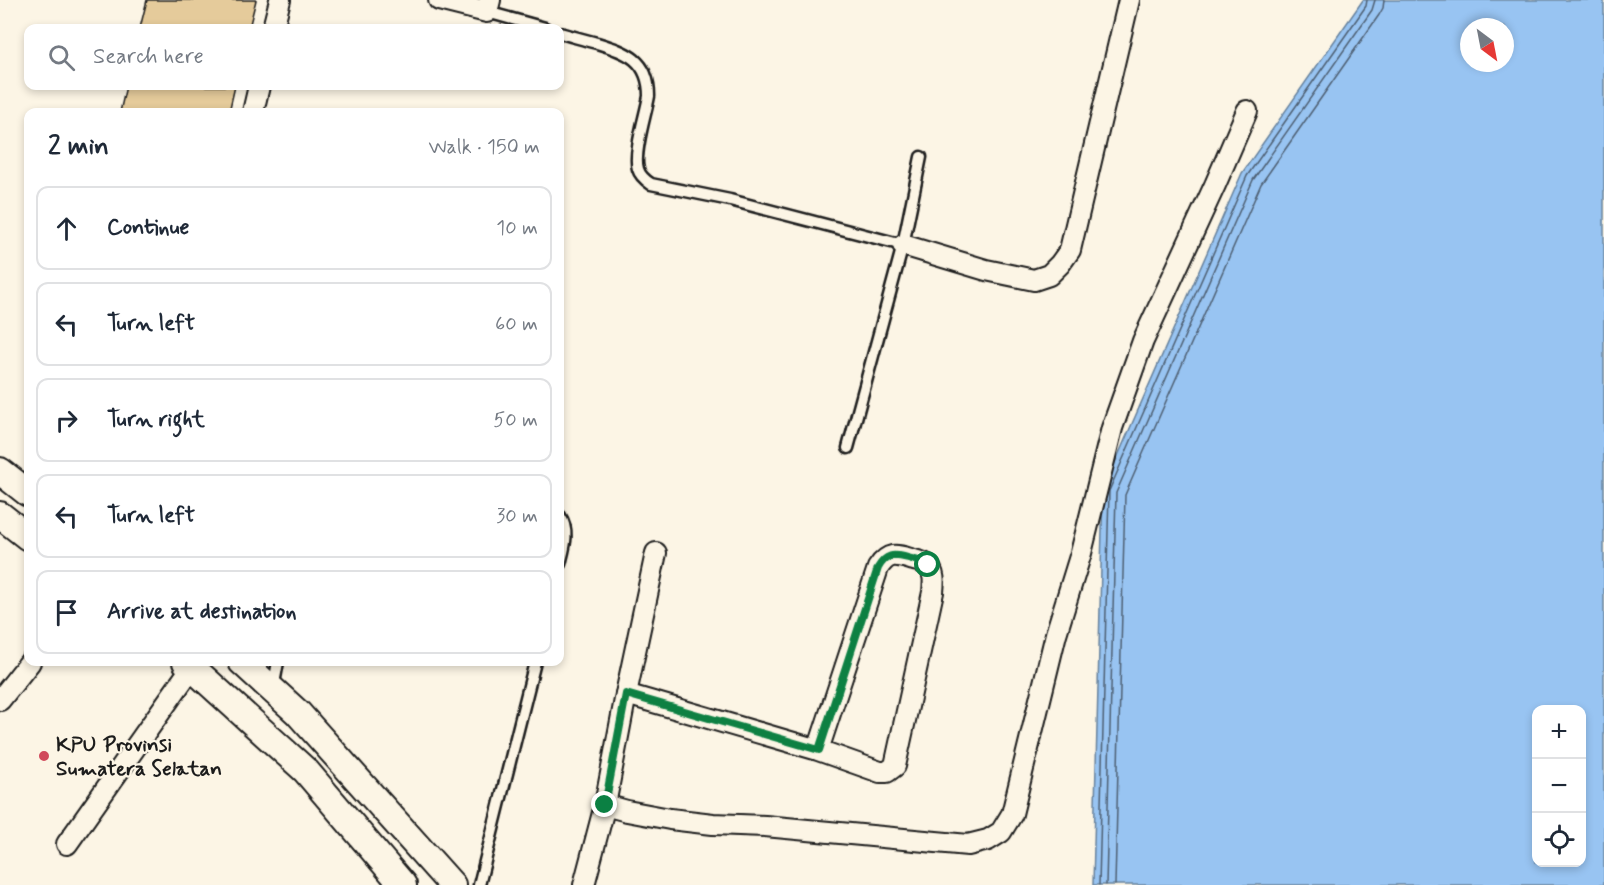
<!DOCTYPE html>
<html lang="en">
<head>
<meta charset="utf-8">
<style>
  body { margin:0; font-family:Mynerve,sans-serif; background:#f2f2f3; color:#1f2937 }
  .controls { position:absolute; right:18px; bottom:18px; display:grid; overflow:hidden; border-radius:12px; box-shadow:0 3px 9px #0003 }
  .controls button { width:54px; height:54px; display:grid; place-items:center; padding:0; border:0; border-bottom:2px solid #e0e1e3; background:#fff; color:#1f2937; font:30px sans-serif }
  .compass { position:absolute; left:1460px; top:18px; width:54px; height:54px; border-radius:50%; background:#fff; box-shadow:0 3px 9px #0003; rotate:148deg }
  .stop { position:absolute; width:18px; height:18px; margin:-14px; border:4px solid #0b8043; border-radius:50%; background:#fff }
  .stop.end { background:#0b8043; border-color:#fff; box-shadow:0 2px 6px #0008 }
  .list { margin:0; padding:0; list-style:none }
  h2 { display:flex; justify-content:space-between; align-items:center; height:78px; margin:0; padding:0 24px; font-size:26px }
  h2 small { font-size:20px; font-weight:400; color:#747a83 }
  .list li { display:grid; grid-template-columns:39px 1fr auto; gap:18px; align-items:center; box-sizing:border-box; height:84px; margin:0 12px 12px; padding:0 12px; border:2px solid #e0e1e3; border-radius:12px }
  .list b { display:block; font-size:22px; white-space:nowrap }
  .list em { font-size:20px; font-style:normal; color:#747a83 }
  .icon { flex:none; width:33px; height:33px; fill:none; stroke:currentColor; stroke-width:2; stroke-linecap:round; stroke-linejoin:round }
  .map { position:relative; flex:none; width:1604px; height:885px; overflow:hidden }
  .search { position:absolute; background:#fff; box-shadow:0 3px 9px #0003; left:24px; top:24px; width:540px; height:66px; display:flex; align-items:center; gap:15px; box-sizing:border-box; padding:0 21px; border-radius:12px; color:#747a83; font-size:22px }
  .panel { position:absolute; background:#fff; box-shadow:0 3px 9px #0003; left:24px; top:108px; width:540px; height:558px; border-radius:12px }
  .map>svg:first-child { display:block }
  .water { fill:#98c4f2; stroke:#66819c; stroke-width:1.5; fill-rule:evenodd }
  .lines { fill:none; stroke-linecap:round; stroke-linejoin:round }
  .shore { stroke:#4e5f72; stroke-width:1.5 }
  .building { fill:#e5cb9b; stroke:#1c1c1c; stroke-width:1.5 }
  .service-casing { stroke:#1c1c1c; stroke-width:15 }
  .minor-casing { stroke:#1c1c1c; stroke-width:24 }
  .tertiary-casing { stroke:#1c1c1c; stroke-width:30 }
  .service { stroke:#fcf5e5; stroke-width:10 }
  .minor { stroke:#fcf5e5; stroke-width:20 }
  .tertiary { stroke:#fcf5e5; stroke-width:26 }
  .route { stroke:#0b8043; stroke-width:8 }
  .poi-dot { fill:#d1495b; stroke:#fcf5e5; stroke-width:2 }
  .labels { text-anchor:middle; stroke-width:4.5; stroke-linejoin:round; paint-order:stroke }
  .poi-label { font-size:21px; font-weight:bold; fill:#1c1c1c; stroke:#fcf5e5; text-anchor:start }
</style>
</head>
<body>
<div class="map">
<svg width="1604" height="885" viewBox="0 0 1604 885">
  <rect width="100%" height="100%" fill="#fcf5e5"/>
  <filter id="ink" filterUnits="userSpaceOnUse"><feTurbulence type="fractalNoise" baseFrequency=".0167" numOctaves="2"/><feDisplacementMap in="SourceGraphic" scale="12" xChannelSelector="R" yChannelSelector="G"/><feConvolveMatrix kernelMatrix="1 2 1 2 8 2 1 2 1" color-interpolation-filters="sRGB"/></filter>
  <g filter="url(#ink)">
    <path class="water" d="M1363,0H1604V885H1093L1103,490L1242,173ZM1469,27H1505V63H1469ZM1536,710H1582V862H1536Z"/>
    <g class="lines">
      <g class="shore">
        <polyline points="1099,885 1109,491 1247,176 1366,6 1367,0"/>
        <polyline points="1106,885 1116,493 1253,180 1372,10 1375,0"/>
        <polyline points="1115,885 1125,495 1261,184 1379,15 1383,8 1384,0"/>
      </g>
    </g>
    <g class="building">
      <polygon points="147,0 256,0 249,28 140,28"/>
      <polygon points="126,86 235,86 229,112 120,112"/>
    </g>
    <g class="lines">
      <g class="service-casing">
        <g id="service">
          <polyline points="487,12 545,28"/>
          <path d="M560,33C572,36 584,40 597,43C627,52 649,60 649,96C646,114 633,153 638,169C640,176 645,180 651,184L730,200L903,245L921,157"/>
          <polyline points="848,448 903,245"/>
          <path d="M560,516C570,531 564,548 560,564"/>
          <polyline points="273,689 278,662"/>
          <polyline points="479,885 535,662"/>
        </g>
      </g>
      <g class="minor-casing">
        <g id="minor">
          <polyline points="439,0 487,12 490,0"/>
          <polyline points="273,28 280,0"/>
          <polyline points="253,112 259,86"/>
          <polyline points="903,245 986,270 1034,280 1049,275 1060,264 1070,250 1129,0"/>
          <path d="M626,694L818,750L878,568C889,551 897,555 914,560C918,561 924,562 927,565C935,572 934,582 933,592L895,766L887,772H880L818,750"/>
          <polyline points="0,700 30,662"/>
          <polyline points="605,805 626,694 656,553"/>
          <polyline points="67,844 192,667"/>
          <polyline points="584,885 605,805 627,811 670,819 713,824 765,826 968,845 988,840 1001,832 1012,814 1056,634 1081,553 1112,428 1143,341 1215,185 1247,111"/>
        </g>
      </g>
      <g class="tertiary-casing">
        <g id="tertiary">
          <polyline points="0,471 28,493"/>
          <polyline points="0,515 28,537"/>
          <polyline points="186,662 306,771 403,885"/>
          <polyline points="242,662 298,713 452,885"/>
        </g>
      </g>
      <use href="#service" class="service"/>
      <use href="#minor" class="minor"/>
      <use href="#tertiary" class="tertiary"/>
    </g>
  </g>
  <g class="lines" filter="url(#ink)">
    <path class="route" d="M605,805L626,694L819,750L878,568C886,554 893,554 908,558C915,560 921,561 928,565"/>
  </g>
  <circle class="poi-dot" cx="44" cy="756" r="6"/>
  <g class="labels">
    <g class="poi-label">
      <text x="56" y="751">KPU Provinsi<tspan x="56" dy="24">Sumatera Selatan</tspan></text>
    </g>
  </g>
</svg>
<div class="controls">
<button>+</button>
<button>−</button>
<button><svg class="icon" aria-label="locate" viewBox="0 0 24 24"><circle cx="12" cy="12" r="6"/><path d="M12 2v4M12 18v4M2 12h4M18 12h4"/></svg></button>
</div>
<svg class="compass" viewBox="-18 -18 36 36"><path d="M0-13l5 13h-10z" fill="#e53935"/><path d="M0 13l5-13h-10z" fill="#747a83"/></svg>
<div class="stop" style="left:928px;top:565px"></div>
<div class="stop end" style="left:605px;top:805px"></div>
<div class="search"><svg class="icon" aria-label="search" viewBox="0 0 24 24"><circle cx="10" cy="10" r="6"/><path d="M15 15l6 6"/></svg>Search here</div>
<section class="panel">
<h2>2 min<small>Walk · 150 m</small></h2>
<ul class="list">
<li><svg class="icon" aria-label="ahead" viewBox="0 0 24 24"><path d="M12 20V5M6 11l6-6 6 6"/></svg><div><b>Continue</b></div><em>10 m</em></li>
<li><svg class="icon" aria-label="left" viewBox="0 0 24 24"><path d="M17 20v-9H6M10 6l-5 5 5 5"/></svg><div><b>Turn left</b></div><em>60 m</em></li>
<li><svg class="icon" aria-label="right" viewBox="0 0 24 24"><path d="M7 20v-9h11M14 6l5 5-5 5"/></svg><div><b>Turn right</b></div><em>50 m</em></li>
<li><svg class="icon" aria-label="left" viewBox="0 0 24 24"><path d="M17 20v-9H6M10 6l-5 5 5 5"/></svg><div><b>Turn left</b></div><em>30 m</em></li>
<li><svg class="icon" aria-label="arrive" viewBox="0 0 24 24"><path d="M6 21V4h12l-3 4 3 4H6"/></svg><div><b>Arrive at destination</b></div></li>
</ul>
</section>
</div>
</body>
</html>
